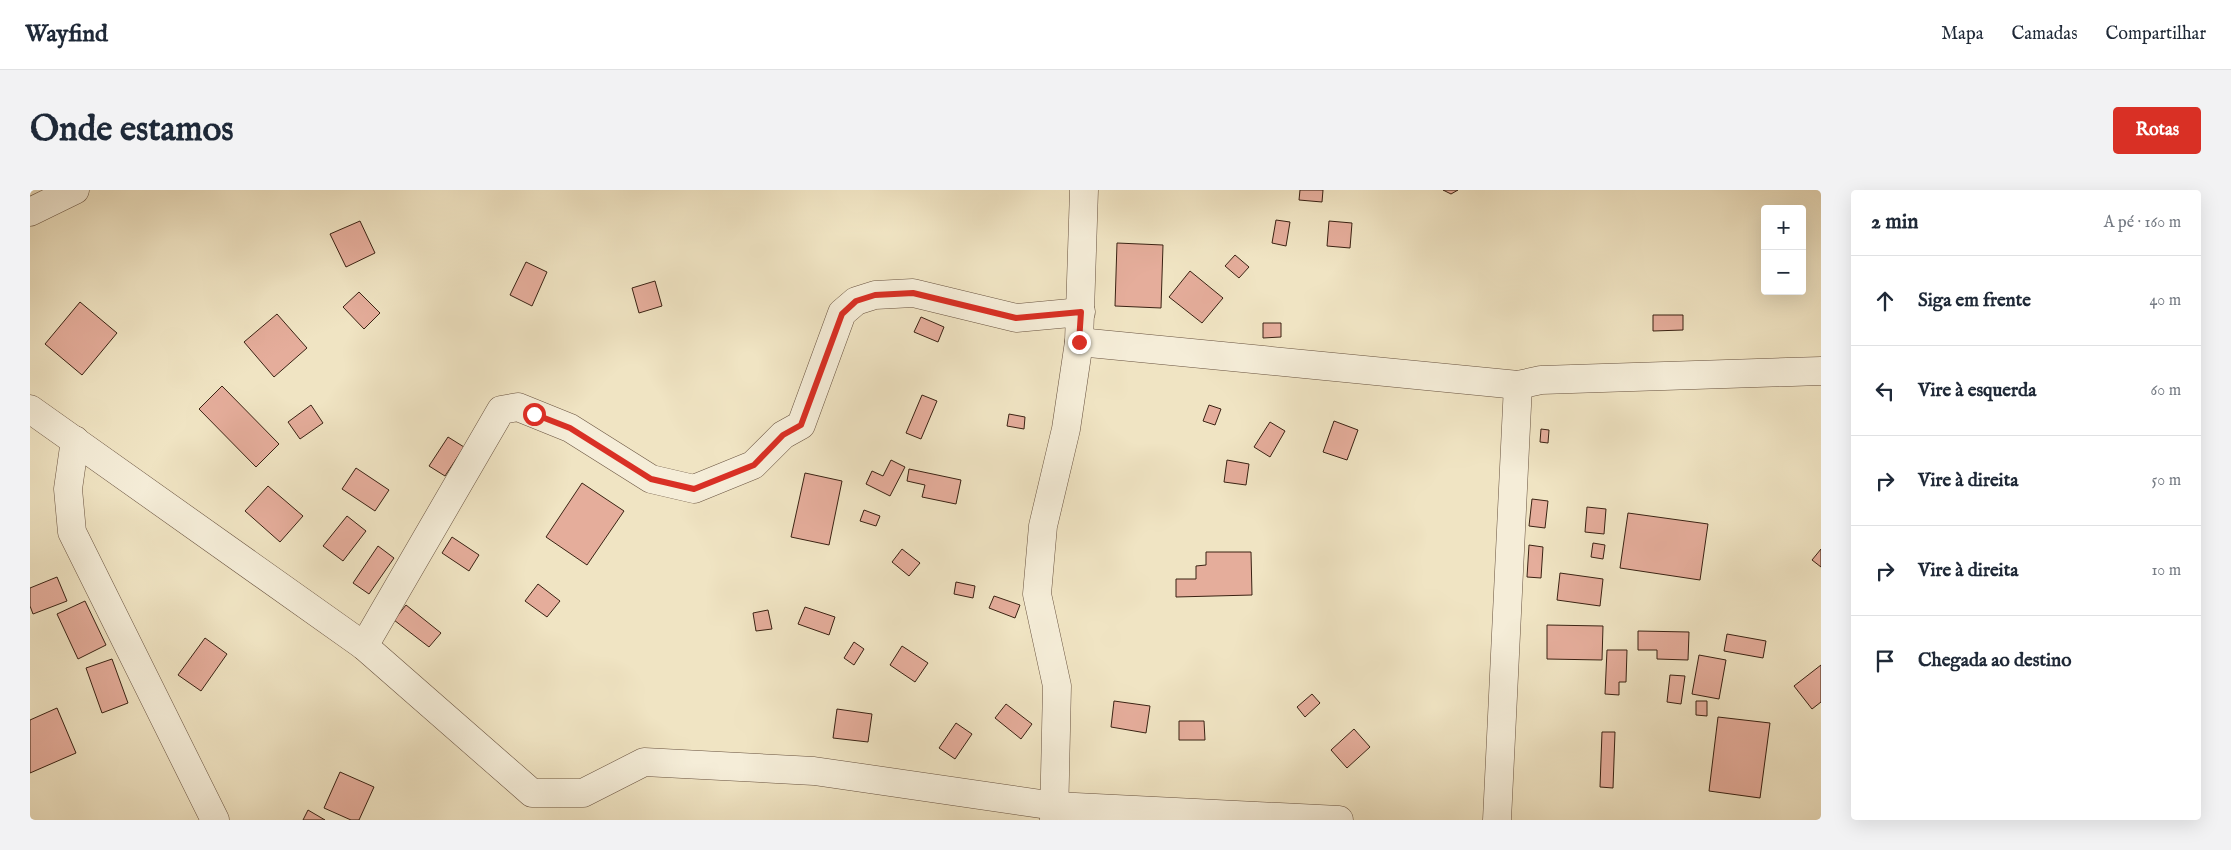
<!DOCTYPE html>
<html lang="pt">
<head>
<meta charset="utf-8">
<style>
  body { margin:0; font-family:"IM FELL English",serif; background:#f2f2f3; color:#1f2937 }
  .controls { position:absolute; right:15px; top:15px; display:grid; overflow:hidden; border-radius:5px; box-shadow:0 5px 20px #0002 }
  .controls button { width:45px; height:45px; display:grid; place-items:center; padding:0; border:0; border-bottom:1px solid #e0e1e3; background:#fff; color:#1f2937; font:25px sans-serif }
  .stop { position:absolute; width:15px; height:15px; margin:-11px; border:4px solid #d93025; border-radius:50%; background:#fff }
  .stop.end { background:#d93025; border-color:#fff; box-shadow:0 1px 5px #0008 }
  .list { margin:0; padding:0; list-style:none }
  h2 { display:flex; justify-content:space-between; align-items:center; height:65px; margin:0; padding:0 20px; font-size:21px }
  h2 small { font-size:16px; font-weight:400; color:#747a83 }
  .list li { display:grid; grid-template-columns:32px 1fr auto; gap:15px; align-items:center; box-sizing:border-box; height:90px; padding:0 20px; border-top:1px solid #e0e1e3 }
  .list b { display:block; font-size:19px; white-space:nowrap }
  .list em { font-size:16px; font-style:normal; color:#747a83 }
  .icon { flex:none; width:28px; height:28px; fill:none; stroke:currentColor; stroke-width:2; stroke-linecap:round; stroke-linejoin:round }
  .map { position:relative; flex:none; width:1791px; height:630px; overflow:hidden; border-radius:5px }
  header { display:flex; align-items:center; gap:30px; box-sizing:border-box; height:70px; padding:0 25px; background:#fff; border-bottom:1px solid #e0e1e3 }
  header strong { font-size:24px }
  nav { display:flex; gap:28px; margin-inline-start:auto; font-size:18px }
  .intro { display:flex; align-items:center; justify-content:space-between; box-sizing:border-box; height:120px; padding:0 30px }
  h1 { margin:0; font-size:35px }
  .button { padding:12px 22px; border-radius:5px; background:#d93025; color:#fff; font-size:18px; font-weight:700 }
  main { display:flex; gap:30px; padding:0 30px }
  aside { flex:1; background:#fff; border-radius:5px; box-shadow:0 5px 20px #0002 }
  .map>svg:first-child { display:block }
  .building { fill:#e5ad9b; stroke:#3a2213 }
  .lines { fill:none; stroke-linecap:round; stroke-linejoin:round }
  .minor-casing { stroke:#68523f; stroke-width:29 }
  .minor { stroke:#f5edd8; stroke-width:28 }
  .route { stroke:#d93025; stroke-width:6 }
</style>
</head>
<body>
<header>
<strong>Wayfind</strong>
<nav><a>Mapa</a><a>Camadas</a><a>Compartilhar</a></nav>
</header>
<div class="intro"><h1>Onde estamos</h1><a class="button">Rotas</a></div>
<main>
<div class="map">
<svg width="1791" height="630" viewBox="0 0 1791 630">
  <rect width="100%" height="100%" fill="#f0e4c3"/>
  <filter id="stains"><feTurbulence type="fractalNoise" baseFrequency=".004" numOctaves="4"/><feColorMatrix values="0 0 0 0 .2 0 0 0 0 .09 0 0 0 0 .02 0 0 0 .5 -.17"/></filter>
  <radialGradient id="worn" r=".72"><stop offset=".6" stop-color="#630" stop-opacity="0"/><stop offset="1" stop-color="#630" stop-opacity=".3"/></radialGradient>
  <g class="building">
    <polygon points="1270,0 1293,0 1292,12 1269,10"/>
    <polygon points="1413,0 1428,0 1421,4"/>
    <polygon points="1246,30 1260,32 1256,56 1242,53"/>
    <polygon points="330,31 345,63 316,77 300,44"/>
    <polygon points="1299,31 1322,33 1320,58 1297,56"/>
    <polygon points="1087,53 1133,55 1131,118 1085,116"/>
    <polygon points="1205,65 1219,77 1209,88 1195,76"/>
    <polygon points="496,72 517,82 502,116 480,105"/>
    <polygon points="1160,81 1193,108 1172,133 1139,107"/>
    <polygon points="625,91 632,116 609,123 602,98"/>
    <polygon points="329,102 350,123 334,139 313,117"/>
    <polygon points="50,112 87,143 52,185 15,154"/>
    <polygon points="247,124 277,158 244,187 214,152"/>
    <polygon points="1623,125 1653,125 1653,140 1623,141"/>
    <polygon points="891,127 914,137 908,152 884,142"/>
    <polygon points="1233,133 1251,133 1251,147 1233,148"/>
    <polygon points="192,196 249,254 226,277 169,219"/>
    <polygon points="892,205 907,211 891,249 876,243"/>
    <polygon points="281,215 293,233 270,249 258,232"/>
    <polygon points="1179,215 1191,219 1185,235 1173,231"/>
    <polygon points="979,224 995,227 994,239 977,236"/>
    <polygon points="1304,231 1328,240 1317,270 1293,262"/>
    <polygon points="1240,232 1255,241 1240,267 1224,257"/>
    <polygon points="1511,239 1519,240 1518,253 1510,252"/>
    <polygon points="418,247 434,257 415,286 399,276"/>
    <polygon points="861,270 875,277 860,306 836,294 842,281 853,286"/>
    <polygon points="1197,270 1219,274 1216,295 1194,292"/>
    <polygon points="326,278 359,300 345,321 312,299"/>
    <polygon points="879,279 931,290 926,314 892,307 895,295 877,291"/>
    <polygon points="775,283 812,291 799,355 761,347"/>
    <polygon points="552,293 594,321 557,375 516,347"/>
    <polygon points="238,296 273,326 250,352 215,321"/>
    <polygon points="1502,309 1518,311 1515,338 1499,336"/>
    <polygon points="1557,317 1576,319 1574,344 1555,342"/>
    <polygon points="834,320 850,326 846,336 830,331"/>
    <polygon points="1598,323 1678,334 1670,390 1590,378"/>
    <polygon points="317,326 336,341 313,371 293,356"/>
    <polygon points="422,347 449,365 439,381 412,363"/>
    <polygon points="1563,353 1575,355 1573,369 1561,367"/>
    <polygon points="1499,355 1513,357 1511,388 1497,387"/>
    <polygon points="348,356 364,368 339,404 323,393"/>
    <polygon points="872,359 890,373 879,386 862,372"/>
    <polygon points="1791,359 1791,377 1782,370"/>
    <polygon points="1176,362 1221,362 1222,405 1146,407 1146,389 1166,389 1166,376 1176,375"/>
    <polygon points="1530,383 1573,389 1570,416 1527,410"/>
    <polygon points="27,387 37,411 3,424 0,416 0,398"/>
    <polygon points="926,392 945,396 943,408 924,404"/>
    <polygon points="508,394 530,411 517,427 495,411"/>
    <polygon points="964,406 990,415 985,428 959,418"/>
    <polygon points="55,411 76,455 48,469 27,424"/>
    <polygon points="376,415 411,443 399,457 364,430"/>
    <polygon points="775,417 805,427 799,445 768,434"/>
    <polygon points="738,420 742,439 726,441 723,423"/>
    <polygon points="1517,435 1573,436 1572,470 1517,469"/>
    <polygon points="1608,441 1659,442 1658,470 1627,469 1627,460 1608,460"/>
    <polygon points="1697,444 1736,451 1733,468 1694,461"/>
    <polygon points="175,448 197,464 171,501 148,485"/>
    <polygon points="824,452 834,459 824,475 814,468"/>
    <polygon points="872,456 898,473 885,492 860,475"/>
    <polygon points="1577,460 1597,460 1596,492 1589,492 1589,505 1575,504"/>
    <polygon points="1669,465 1696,470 1689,509 1662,504"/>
    <polygon points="82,469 98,513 72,523 56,478"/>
    <polygon points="1791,475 1791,512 1782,519 1764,496"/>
    <polygon points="1640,485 1655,486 1651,514 1637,512"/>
    <polygon points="1282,504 1290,513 1275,527 1267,517"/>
    <polygon points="1084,511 1120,516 1116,543 1081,537"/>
    <polygon points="1666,511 1677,511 1677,526 1666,525"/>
    <polygon points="976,514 1002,534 991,549 965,528"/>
    <polygon points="27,518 46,563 0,583 0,530"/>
    <polygon points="807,519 842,524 838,552 803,548"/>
    <polygon points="1688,527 1740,533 1730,608 1679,601"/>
    <polygon points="1149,531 1174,531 1175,550 1149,550"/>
    <polygon points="926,533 942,544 925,569 909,558"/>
    <polygon points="1324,539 1340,557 1317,578 1301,560"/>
    <polygon points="1572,542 1585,542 1583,598 1570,597"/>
    <polygon points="310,582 344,597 329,630 321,630 294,618"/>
    <polygon points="278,620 295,630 273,630"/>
  </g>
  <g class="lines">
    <g class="minor-casing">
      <g id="minor">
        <polyline points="0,22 45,0"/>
        <polyline points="1049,152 1488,195 1511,190 1791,181"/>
        <polyline points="0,219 334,456 502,603 553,603 614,572 784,581 1025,616 1309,630"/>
        <polyline points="45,250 38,299 42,342 185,630"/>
        <polyline points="334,456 471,220 488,217 540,238 621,289 664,299 723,275 753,245 771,235 812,123 826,111 845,105 883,103 986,128 1051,122"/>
        <polyline points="1024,630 1027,496 1007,404 1013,336 1036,239 1049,152 1054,0"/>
        <polyline points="1467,630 1488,195"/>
      </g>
    </g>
    <use href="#minor" class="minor"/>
  </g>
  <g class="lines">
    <polyline class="route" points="504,224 540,238 621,289 664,299 724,275 753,245 771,235 812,124 826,111 845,105 883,103 986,128 1051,122 1049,152"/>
  </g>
  <rect width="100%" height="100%" filter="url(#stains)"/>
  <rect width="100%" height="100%" fill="url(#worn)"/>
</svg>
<div class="controls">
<button>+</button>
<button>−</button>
</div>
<div class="stop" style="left:504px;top:224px"></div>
<div class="stop end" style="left:1049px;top:152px"></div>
</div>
<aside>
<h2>2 min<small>A pé · 160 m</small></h2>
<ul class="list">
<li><svg class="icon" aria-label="ahead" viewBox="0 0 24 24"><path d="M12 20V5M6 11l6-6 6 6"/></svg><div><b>Siga em frente</b></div><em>40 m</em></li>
<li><svg class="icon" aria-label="left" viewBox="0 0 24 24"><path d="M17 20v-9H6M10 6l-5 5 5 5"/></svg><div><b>Vire à esquerda</b></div><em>60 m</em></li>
<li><svg class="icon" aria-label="right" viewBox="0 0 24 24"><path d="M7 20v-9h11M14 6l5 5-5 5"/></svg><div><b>Vire à direita</b></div><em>50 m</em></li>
<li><svg class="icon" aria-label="right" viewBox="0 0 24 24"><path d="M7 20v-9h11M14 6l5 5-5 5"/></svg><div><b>Vire à direita</b></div><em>10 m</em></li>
<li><svg class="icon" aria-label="arrive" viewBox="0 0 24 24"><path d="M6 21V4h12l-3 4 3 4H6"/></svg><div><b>Chegada ao destino</b></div></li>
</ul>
</aside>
</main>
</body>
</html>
